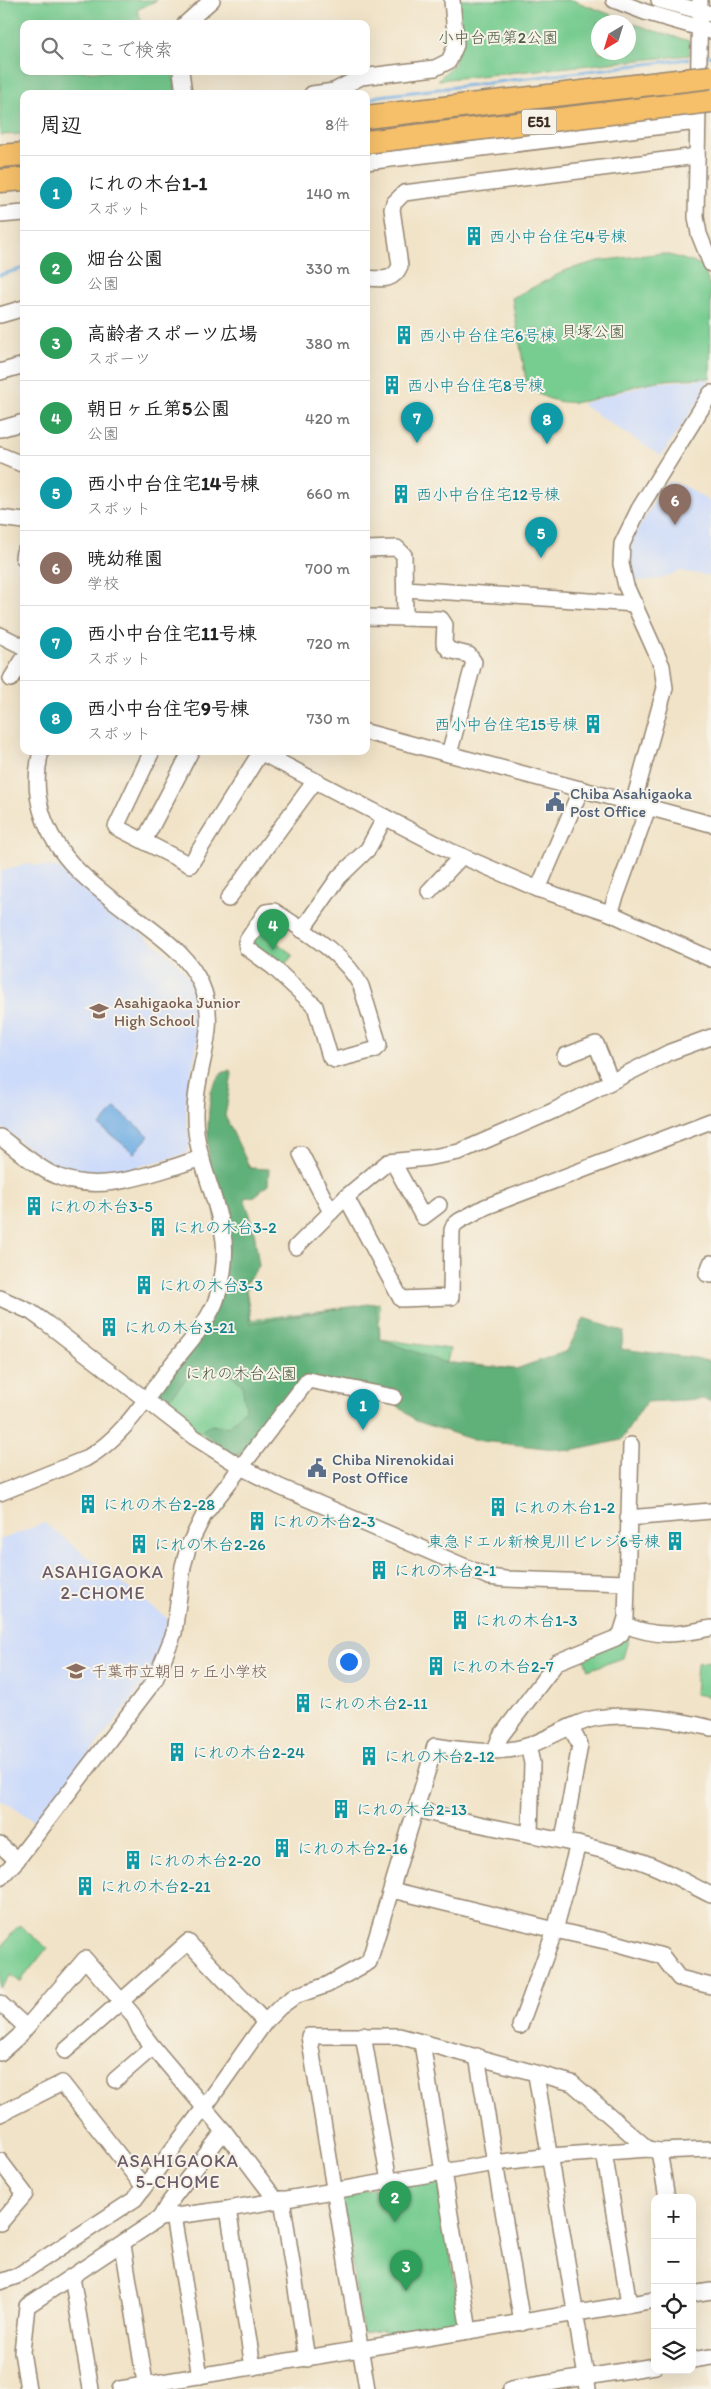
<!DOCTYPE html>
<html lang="ja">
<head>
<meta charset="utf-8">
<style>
  body { margin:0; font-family:Itim,"Klee One",sans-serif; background:#f2f2f2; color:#222 }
  .controls { position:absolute; right:15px; bottom:15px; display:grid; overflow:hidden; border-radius:10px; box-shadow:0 5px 20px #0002 }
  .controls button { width:45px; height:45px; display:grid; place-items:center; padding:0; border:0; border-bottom:1px solid #e0e0e0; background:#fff; color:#222; font:25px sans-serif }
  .compass { position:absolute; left:591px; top:15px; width:45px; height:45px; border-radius:50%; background:#fff; box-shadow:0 5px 20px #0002; rotate:218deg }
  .you { position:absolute; left:348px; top:1661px; width:18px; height:18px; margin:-12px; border:4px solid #fff; border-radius:50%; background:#1a73e8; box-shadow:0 0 0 8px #1a73e833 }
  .badge { display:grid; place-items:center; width:32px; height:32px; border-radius:50%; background:#7c3aed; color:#fff; font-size:16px; font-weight:700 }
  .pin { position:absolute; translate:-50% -41px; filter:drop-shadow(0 1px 2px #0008) }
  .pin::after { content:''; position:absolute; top:26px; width:18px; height:15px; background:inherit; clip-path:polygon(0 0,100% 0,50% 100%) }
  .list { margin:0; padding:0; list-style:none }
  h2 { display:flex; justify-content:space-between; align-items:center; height:65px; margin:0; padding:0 20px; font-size:21px }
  h2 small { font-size:16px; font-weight:400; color:#767676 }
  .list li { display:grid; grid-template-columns:32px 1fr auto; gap:15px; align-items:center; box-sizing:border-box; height:75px; padding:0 20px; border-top:1px solid #e0e0e0 }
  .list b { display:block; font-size:19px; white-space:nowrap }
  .list p { margin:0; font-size:16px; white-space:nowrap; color:#767676 }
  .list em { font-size:16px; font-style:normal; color:#767676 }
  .icon { flex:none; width:28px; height:28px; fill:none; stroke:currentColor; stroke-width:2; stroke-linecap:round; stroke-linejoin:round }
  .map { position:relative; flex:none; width:711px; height:2389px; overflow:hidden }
  .search { position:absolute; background:#fff; box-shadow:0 5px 20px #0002; left:20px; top:20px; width:350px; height:55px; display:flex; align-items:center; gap:12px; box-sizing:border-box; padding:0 18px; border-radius:10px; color:#767676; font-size:19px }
  .panel { position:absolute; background:#fff; box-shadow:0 5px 20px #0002; left:20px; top:90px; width:350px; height:665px; border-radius:10px }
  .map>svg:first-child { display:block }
  .built { fill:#cddbfa }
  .green { fill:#77cc90; stroke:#597b57; fill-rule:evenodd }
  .forest { fill:#61b07a; stroke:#4e6d4c }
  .water { fill:#72afe4; stroke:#566c81 }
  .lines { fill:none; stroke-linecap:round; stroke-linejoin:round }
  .stream { stroke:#72afe4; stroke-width:3 }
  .minor-casing { stroke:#968672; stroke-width:18 }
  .highway-casing { stroke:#968672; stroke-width:25 }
  .minor { stroke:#fff; stroke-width:15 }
  .highway { stroke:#f6c06b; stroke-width:22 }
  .highway-bridge-casing { stroke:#968672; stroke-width:25; stroke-linecap:butt }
  .highway-bridge { stroke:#f6c06b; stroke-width:22 }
  .labels { text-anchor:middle; stroke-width:4; stroke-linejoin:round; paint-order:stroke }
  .shield { fill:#f7f3e8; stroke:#73665b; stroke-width:1 }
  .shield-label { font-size:15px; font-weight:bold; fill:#3b2a1e }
  .park-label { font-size:16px; fill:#4d5b40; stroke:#f7f3e8 }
  .culture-label { font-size:16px; fill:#0d838f; stroke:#f7f3e8; text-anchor:start }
  .service-label { font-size:16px; fill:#4e5e75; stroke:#f7f3e8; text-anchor:start }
  .education-label { font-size:16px; fill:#785e54; stroke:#f7f3e8; text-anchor:start }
  .neighbourhood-label { font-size:18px; letter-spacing:1px; fill:#6b5b69; stroke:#f7f3e8 }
</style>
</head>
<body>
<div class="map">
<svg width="711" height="2389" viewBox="0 0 711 2389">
  <rect width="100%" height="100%" fill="#f7f3e8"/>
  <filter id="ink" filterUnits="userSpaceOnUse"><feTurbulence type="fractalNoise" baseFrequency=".02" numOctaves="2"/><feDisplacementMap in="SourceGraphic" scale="10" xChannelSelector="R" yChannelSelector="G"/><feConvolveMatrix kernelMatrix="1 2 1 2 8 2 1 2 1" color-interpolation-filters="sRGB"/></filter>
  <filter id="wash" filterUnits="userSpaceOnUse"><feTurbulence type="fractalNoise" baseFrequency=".0096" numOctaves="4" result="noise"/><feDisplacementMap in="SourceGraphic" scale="20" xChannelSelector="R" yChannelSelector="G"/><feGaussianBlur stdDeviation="1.12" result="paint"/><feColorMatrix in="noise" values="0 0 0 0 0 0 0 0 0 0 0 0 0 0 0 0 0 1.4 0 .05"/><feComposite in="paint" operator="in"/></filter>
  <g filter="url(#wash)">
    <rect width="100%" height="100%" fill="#f1e3c7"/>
    <g class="built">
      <polygon points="709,379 704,393 661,456 581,404 652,383"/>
      <polygon points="667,481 687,487 711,503 711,576 680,571 659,579 636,581 629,559 633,537"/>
      <polygon points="25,864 61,868 76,883 169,955 181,967 188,977 197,998 201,1023 187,1097 186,1118 190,1145 186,1154 108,1175 82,1174 55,1167 45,1161 0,1126 0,872"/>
      <polygon points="44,1523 168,1619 157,1660 144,1684 36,1822 0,1799 0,1540"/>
    </g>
    <g class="green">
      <polygon points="0,0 157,0 137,10 142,24 24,24 24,71 173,71 176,94 24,94 24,134 0,135"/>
      <path d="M457,0H572L651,30L689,41L690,55L438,80L455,63ZM598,22H628V52H598Z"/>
      <path d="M655,254H666L702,265L711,289L710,378C691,379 671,378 652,382C606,390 571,421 527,386L512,298L567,270L598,261Z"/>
      <polygon points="259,929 293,955 282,968 252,946"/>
      <polygon points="240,1251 251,1320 379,1303 380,1339 450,1349 437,1404 305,1376 246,1452 238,1455 206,1437 160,1403 157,1395"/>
      <polygon points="629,1637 623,1658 588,1670 583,1655"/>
      <polygon points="711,1661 711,1697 695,1694 697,1663"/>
      <polygon points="19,1925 47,1948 20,1982 11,1975 0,1989 0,1948"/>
      <polygon points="432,2180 439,2184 461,2322 456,2329 386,2340 384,2330 363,2333 341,2200 347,2193"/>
    </g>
    <path class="forest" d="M230,1070L232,1074L225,1116L250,1168L269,1169L268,1185L255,1196L244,1198L253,1223L259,1266L245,1284L250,1323L375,1303L380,1339L442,1362L516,1369L567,1351L584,1318L624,1332L621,1349L695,1358L711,1362V1401L703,1399L646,1402L621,1440L572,1451L474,1440L416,1421L398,1406L394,1396L305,1376L238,1455L233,1457L202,1429L210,1425L229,1427L246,1408L242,1384C236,1379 229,1372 222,1369C199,1359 184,1382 171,1397L163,1398L158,1390L227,1285C218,1223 201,1156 211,1093C212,1086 218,1079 222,1073Z"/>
    <polygon class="water" points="115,1108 149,1136 134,1153 100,1126"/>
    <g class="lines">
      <g class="stream">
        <polyline points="708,56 711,56"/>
        <polyline points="366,100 379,96 688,59"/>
        <polyline points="0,275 24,268"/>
      </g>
    </g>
  </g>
  <g filter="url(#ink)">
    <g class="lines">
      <g class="minor-casing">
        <g id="minor">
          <polyline points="614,0 645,12 711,31"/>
          <polyline points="659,0 711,14"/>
          <polyline points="700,0 696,217 699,234 711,264"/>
          <polyline points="185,24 212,0"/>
          <polyline points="181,71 184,94"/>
          <polyline points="312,94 334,91 361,77 435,68 449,61 456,45 452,0"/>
          <polyline points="366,162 697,122"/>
          <polyline points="0,215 24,213"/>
          <path d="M366,278C381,279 393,282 400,266L392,209L394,203L404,193L697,156"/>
          <polyline points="0,315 24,308"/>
          <polyline points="0,372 24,365"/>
          <polyline points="0,429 24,422"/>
          <polyline points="0,455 24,465"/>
          <polyline points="0,518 24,521"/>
          <polyline points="366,549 397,548 404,555 405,618"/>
          <polyline points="23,557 24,552"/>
          <polyline points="405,589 635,604"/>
          <polyline points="366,617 441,619 445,625 444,643 449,650 469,655 474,662 449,754"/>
          <polyline points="0,635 24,647"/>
          <polyline points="11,679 24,658"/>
          <polyline points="366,732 711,824"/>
          <polyline points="152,751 116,827 190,865 260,753"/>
          <polyline points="258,751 450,851 538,889 610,913 711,959"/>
          <polyline points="633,804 665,688 662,666 626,586 621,564 622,544 639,509 711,393"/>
          <polyline points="144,841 191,751"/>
          <polyline points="538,889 581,789"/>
          <polyline points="429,891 462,856"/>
          <polyline points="228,899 315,781"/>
          <path d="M274,911C304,931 344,953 361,986L379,1045L374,1050L335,1060L330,1057L315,1006L273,967L247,948L246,942L266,912Z"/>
          <polyline points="610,913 648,808"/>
          <polyline points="302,930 339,877 368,849 385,817"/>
          <polyline points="565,1056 596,1044 611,1081"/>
          <path d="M0,1137C16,1149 32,1163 50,1173C98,1198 154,1172 202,1158"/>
          <polyline points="301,1154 331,1212"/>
          <polyline points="393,1162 423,1217 439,1205"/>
          <polyline points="346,1197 401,1299 451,1297 452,1230 454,1225 459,1221 485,1207 711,1121"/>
          <polyline points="296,1247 346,1197 388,1162 427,1158 459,1152 553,1111 670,1052 711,1037"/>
          <polyline points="711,1263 707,1274 711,1275"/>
          <polyline points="0,1298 31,1312 45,1322 194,1437 241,1467 280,1487 489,1577 505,1579 626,1583"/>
          <path d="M0,1493L85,1459C123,1438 146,1398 172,1364C187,1345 205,1326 215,1303C222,1285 226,1261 224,1241C219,1199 195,1159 195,1116C194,1070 221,1029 201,984C190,960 172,945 151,929C109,896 59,868 42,813C36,794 36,771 41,751"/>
          <polyline points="628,1518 711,1511"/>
          <path d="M625,1625C657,1638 677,1635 711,1628"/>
          <polyline points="528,1746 532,1763 530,1833"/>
          <polyline points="495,1750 500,1737 557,1662 616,1638 621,1634 626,1618 631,1445"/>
          <path d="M416,1809C485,1829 556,1836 624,1856C655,1864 683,1881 711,1895"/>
          <polyline points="563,1840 580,1745 571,1728"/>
          <polyline points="0,1845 17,1860"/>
          <polyline points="0,1878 17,1860 155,1680 174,1633 183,1566 189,1545 204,1515 308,1380 394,1397"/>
          <polyline points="392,1890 555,1930 619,1944 662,1956 679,1978 711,1986"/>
          <polyline points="0,2003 26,2027"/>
          <polyline points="520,2026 555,1930 578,1844"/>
          <polyline points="363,2035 389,2181"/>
          <polyline points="422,2043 469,2331"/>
          <polyline points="65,2051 188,1942 265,2022"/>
          <polyline points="0,2053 19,2036 85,1959 133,2015 140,2030 153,2047 224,2131 276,2200"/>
          <polyline points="477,2056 522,2323"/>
          <polyline points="536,2075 588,2389"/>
          <polyline points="115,2080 153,2047"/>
          <polyline points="0,2114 62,2083 144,2187"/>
          <polyline points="659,2151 667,2198"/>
          <polyline points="604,2152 629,2304"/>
          <polyline points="0,2161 25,2194 0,2223"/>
          <polyline points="282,2199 307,2359"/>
          <polyline points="228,2209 253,2367"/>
          <polyline points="173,2216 200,2376"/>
          <polyline points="160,2218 168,2204 224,2131"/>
          <polyline points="123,2245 146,2389"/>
          <polyline points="72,2277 91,2389"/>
          <path d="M0,2282L17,2276L135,2199L204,2108L265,2022L280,2007L295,1996L327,1985L369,1962L435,1746C465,1751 501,1755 530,1745C552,1737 574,1722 597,1718C630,1712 679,1720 711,1728"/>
          <polyline points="692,2294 711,2291"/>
          <polyline points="692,2360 711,2357"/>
          <polyline points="28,2389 22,2352 27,2306 160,2218 228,2209 495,2163 550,2156 648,2149 659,2151 711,2149"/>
          <polyline points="120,2389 655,2300"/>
          <polyline points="367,2389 309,2036 399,2036 572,2083 648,2149"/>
          <polyline points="511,2389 655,2366"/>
        </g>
      </g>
      <g class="highway-casing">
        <g id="highway">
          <polyline points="0,156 24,154"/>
          <polyline points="0,181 24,179"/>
        </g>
      </g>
      <use href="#minor" class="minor"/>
      <use href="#highway" class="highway"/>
      <g class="highway-bridge-casing">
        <g id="highway-bridge">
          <polyline points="366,117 711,77"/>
          <polyline points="366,142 711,101"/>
        </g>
      </g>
      <use href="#highway-bridge" class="highway-bridge"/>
    </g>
  </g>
  <defs>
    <g id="building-bare" transform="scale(1.5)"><path d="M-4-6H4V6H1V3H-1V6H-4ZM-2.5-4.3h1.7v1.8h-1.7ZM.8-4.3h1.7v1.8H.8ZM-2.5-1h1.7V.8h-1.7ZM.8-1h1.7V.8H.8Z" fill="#0f9aa8" stroke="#f7f3e8" stroke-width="2.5" paint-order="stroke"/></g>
    <g id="civic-bare" transform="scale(1.5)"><path d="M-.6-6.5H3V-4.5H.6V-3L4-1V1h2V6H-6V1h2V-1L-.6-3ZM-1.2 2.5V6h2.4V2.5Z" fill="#5c6f8a" stroke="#f7f3e8" stroke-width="2.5" paint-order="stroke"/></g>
    <g id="school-bare" transform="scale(1.5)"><path d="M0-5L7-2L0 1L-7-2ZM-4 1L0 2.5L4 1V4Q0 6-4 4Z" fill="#8d6e63" stroke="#f7f3e8" stroke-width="2.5" paint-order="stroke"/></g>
  </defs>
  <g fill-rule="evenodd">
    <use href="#building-bare" x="474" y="236"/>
    <use href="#building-bare" x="404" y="335"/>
    <use href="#building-bare" x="392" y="385"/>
    <use href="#building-bare" x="401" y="494"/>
    <use href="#building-bare" x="593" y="724"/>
    <use href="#civic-bare" x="555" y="802"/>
    <use href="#school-bare" x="99" y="1011"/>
    <use href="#building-bare" x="34" y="1206"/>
    <use href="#building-bare" x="158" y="1227"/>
    <use href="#building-bare" x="144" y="1285"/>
    <use href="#building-bare" x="109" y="1327"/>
    <use href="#civic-bare" x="317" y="1468"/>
    <use href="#building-bare" x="88" y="1504"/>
    <use href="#building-bare" x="498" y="1507"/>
    <use href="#building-bare" x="257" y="1521"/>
    <use href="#building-bare" x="675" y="1541"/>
    <use href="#building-bare" x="139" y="1544"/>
    <use href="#building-bare" x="379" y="1570"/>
    <use href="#building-bare" x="460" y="1620"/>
    <use href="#building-bare" x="436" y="1666"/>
    <use href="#school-bare" x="76" y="1671"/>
    <use href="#building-bare" x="303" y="1703"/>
    <use href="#building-bare" x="177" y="1752"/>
    <use href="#building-bare" x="369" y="1756"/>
    <use href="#building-bare" x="341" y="1809"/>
    <use href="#building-bare" x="282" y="1848"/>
    <use href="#building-bare" x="133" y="1860"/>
    <use href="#building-bare" x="85" y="1886"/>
  </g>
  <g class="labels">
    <rect class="shield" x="521.5" y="109.5" width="35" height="25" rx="4"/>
    <g class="shield-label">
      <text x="539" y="127">E51</text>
    </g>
    <g class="park-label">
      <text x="498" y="43">小中台西第2公園</text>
      <text x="593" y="337">貝塚公園</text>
      <text x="241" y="1379">にれの木台公園</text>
    </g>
    <g class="culture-label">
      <text x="489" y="242">西小中台住宅4号棟</text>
      <text x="419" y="341">西小中台住宅6号棟</text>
      <text x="407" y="391">西小中台住宅8号棟</text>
      <text x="416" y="500">西小中台住宅12号棟</text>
      <text x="578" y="730" text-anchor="end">西小中台住宅15号棟</text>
      <text x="49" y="1212">にれの木台3-5</text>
      <text x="173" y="1233">にれの木台3-2</text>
      <text x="159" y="1291">にれの木台3-3</text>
      <text x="124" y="1333">にれの木台3-21</text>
      <text x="103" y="1510">にれの木台2-28</text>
      <text x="513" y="1513">にれの木台1-2</text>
      <text x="272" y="1527">にれの木台2-3</text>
      <text x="660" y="1547" text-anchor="end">東急ドエル新検見川ビレジ6号棟</text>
      <text x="154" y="1550">にれの木台2-26</text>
      <text x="394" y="1576">にれの木台2-1</text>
      <text x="475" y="1626">にれの木台1-3</text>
      <text x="451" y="1672">にれの木台2-7</text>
      <text x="318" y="1709">にれの木台2-11</text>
      <text x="192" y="1758">にれの木台2-24</text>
      <text x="384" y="1762">にれの木台2-12</text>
      <text x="356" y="1815">にれの木台2-13</text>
      <text x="297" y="1854">にれの木台2-16</text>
      <text x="148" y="1866">にれの木台2-20</text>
      <text x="100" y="1892">にれの木台2-21</text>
    </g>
    <g class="service-label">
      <text x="570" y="799">Chiba Asahigaoka<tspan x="570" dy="18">Post Office</tspan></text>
      <text x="332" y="1465">Chiba Nirenokidai<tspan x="332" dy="18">Post Office</tspan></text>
    </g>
    <g class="education-label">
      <text x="114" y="1008">Asahigaoka Junior<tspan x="114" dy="18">High School</tspan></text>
      <text x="91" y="1677">千葉市立朝日ヶ丘小学校</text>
    </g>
    <g class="neighbourhood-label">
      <text x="103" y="1578">ASAHIGAOKA<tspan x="103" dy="21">2-CHOME</tspan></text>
      <text x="178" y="2167">ASAHIGAOKA<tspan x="178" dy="21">5-CHOME</tspan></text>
    </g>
  </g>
</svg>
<div class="controls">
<button>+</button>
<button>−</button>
<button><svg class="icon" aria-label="locate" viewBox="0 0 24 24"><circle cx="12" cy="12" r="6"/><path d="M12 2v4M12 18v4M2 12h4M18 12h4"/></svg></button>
<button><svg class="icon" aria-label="layers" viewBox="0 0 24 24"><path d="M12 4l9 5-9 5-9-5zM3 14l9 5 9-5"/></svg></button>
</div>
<svg class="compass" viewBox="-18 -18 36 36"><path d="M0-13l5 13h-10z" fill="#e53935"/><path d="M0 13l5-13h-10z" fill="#767676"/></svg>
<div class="you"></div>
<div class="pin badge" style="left:363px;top:1430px;background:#0f9aa8">1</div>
<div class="pin badge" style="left:395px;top:2222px;background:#2e9e5b">2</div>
<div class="pin badge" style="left:406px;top:2291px;background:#2e9e5b">3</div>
<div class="pin badge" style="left:273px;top:950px;background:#2e9e5b">4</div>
<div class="pin badge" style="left:541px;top:558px;background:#0f9aa8">5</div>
<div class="pin badge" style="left:675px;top:525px;background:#8d6e63">6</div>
<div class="pin badge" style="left:417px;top:443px;background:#0f9aa8">7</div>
<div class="pin badge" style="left:547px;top:444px;background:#0f9aa8">8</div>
<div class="search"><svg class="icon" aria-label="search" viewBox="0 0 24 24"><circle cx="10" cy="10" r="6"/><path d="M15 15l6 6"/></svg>ここで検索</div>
<section class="panel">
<h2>周辺<small>8件</small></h2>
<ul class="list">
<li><span class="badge" style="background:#0f9aa8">1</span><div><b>にれの木台1-1</b><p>スポット</p></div><em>140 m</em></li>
<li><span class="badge" style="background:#2e9e5b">2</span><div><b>畑台公園</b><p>公園</p></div><em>330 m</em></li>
<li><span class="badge" style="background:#2e9e5b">3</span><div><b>高齢者スポーツ広場</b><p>スポーツ</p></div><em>380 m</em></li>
<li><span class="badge" style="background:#2e9e5b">4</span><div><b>朝日ヶ丘第5公園</b><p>公園</p></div><em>420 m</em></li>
<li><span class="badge" style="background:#0f9aa8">5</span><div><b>西小中台住宅14号棟</b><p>スポット</p></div><em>660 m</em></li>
<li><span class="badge" style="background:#8d6e63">6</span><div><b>暁幼稚園</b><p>学校</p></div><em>700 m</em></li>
<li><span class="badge" style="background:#0f9aa8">7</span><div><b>西小中台住宅11号棟</b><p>スポット</p></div><em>720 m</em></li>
<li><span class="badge" style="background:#0f9aa8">8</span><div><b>西小中台住宅9号棟</b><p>スポット</p></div><em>730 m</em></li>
</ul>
</section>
</div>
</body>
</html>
